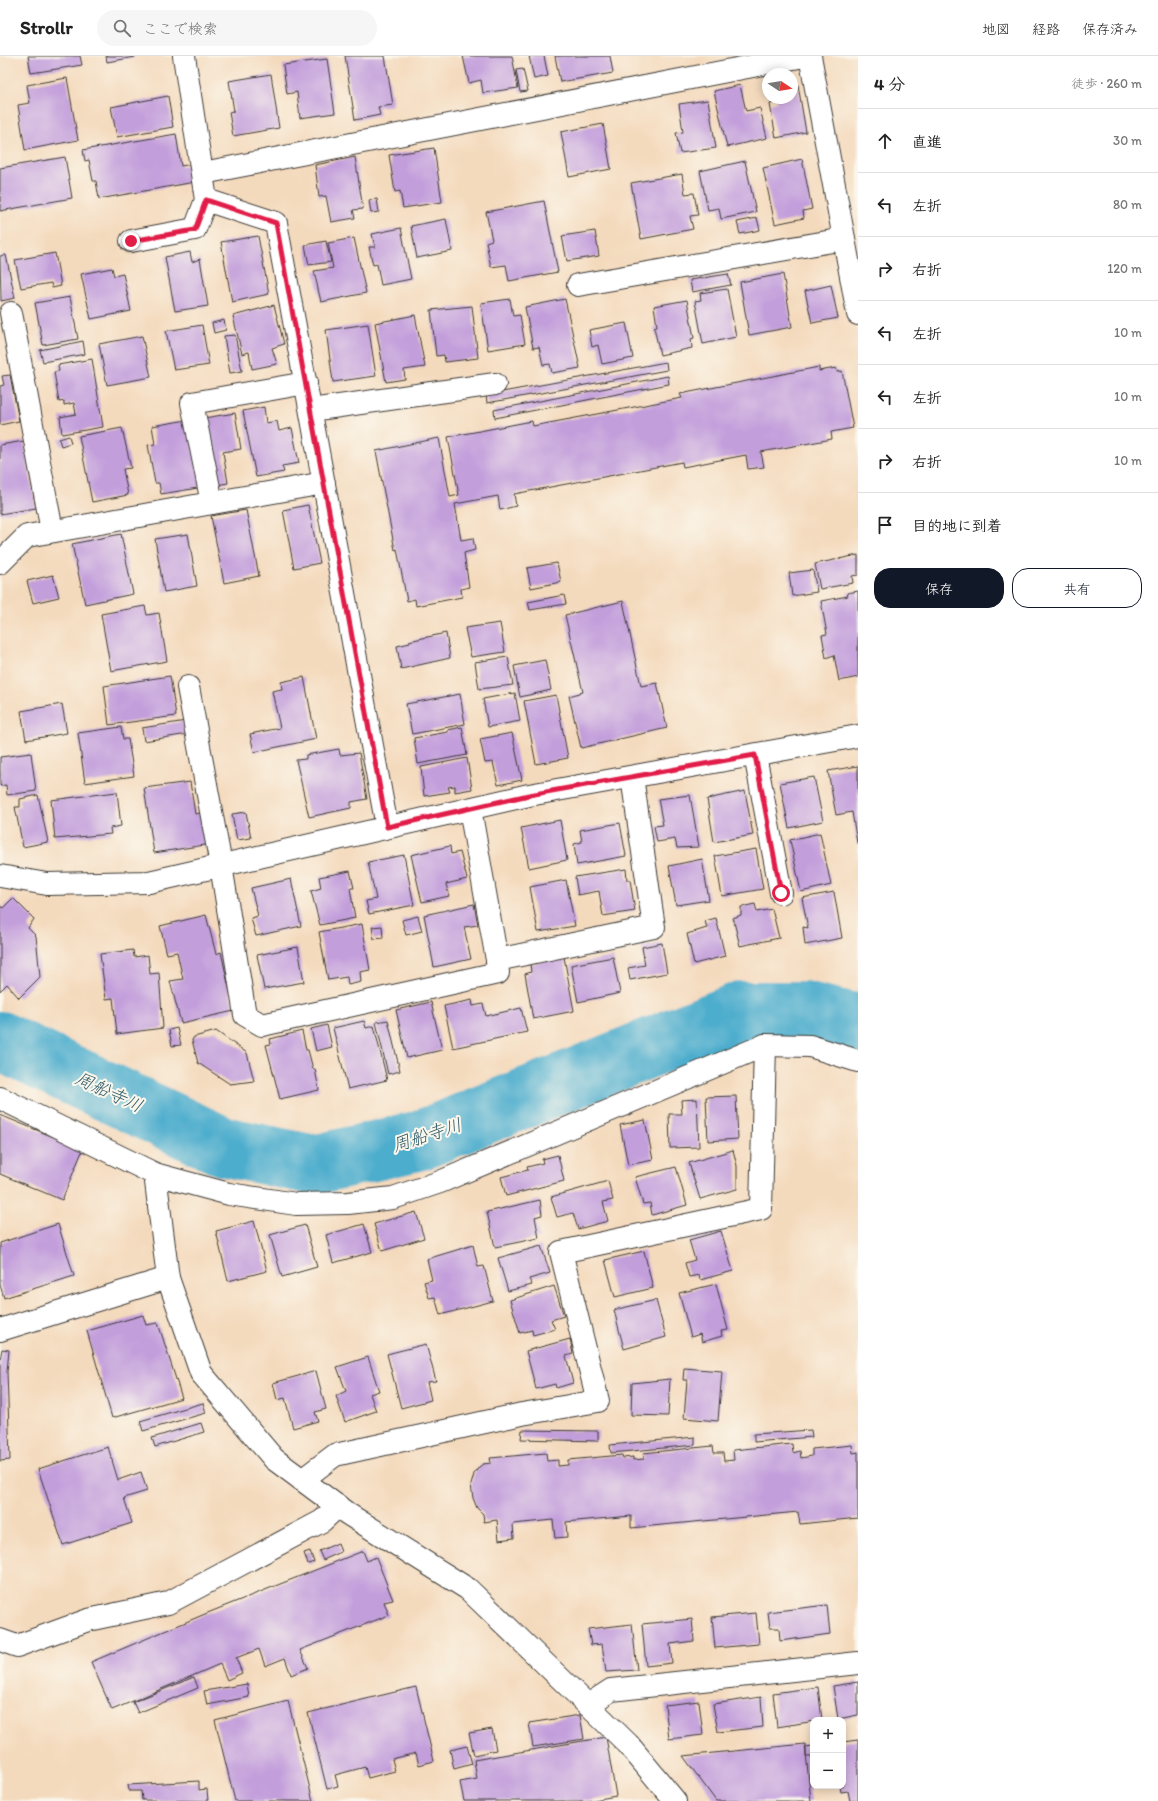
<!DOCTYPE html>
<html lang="ja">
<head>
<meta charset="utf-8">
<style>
  body { margin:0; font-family:Itim,"Klee One",sans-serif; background:#f6f6f6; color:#222 }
  .controls { position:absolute; right:12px; bottom:12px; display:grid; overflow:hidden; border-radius:8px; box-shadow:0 2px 10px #0003 }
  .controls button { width:36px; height:36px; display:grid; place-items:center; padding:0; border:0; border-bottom:1px solid #e0e0e0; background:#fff; color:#222; font:20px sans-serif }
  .compass { position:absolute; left:762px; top:12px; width:36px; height:36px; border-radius:50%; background:#fff; box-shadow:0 2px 10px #0003; rotate:102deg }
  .stop { position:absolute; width:12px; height:12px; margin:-9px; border:3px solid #e11d48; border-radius:50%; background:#fff }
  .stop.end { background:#e11d48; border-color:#fff; box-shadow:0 1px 4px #0008 }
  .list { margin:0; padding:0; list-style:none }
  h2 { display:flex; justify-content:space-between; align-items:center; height:52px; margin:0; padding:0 16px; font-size:17px }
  h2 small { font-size:13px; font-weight:400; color:#767676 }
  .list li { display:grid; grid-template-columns:26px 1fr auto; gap:12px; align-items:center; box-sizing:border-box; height:64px; padding:0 16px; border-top:1px solid #e0e0e0 }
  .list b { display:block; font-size:15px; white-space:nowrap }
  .list em { font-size:13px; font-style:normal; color:#767676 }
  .actions { display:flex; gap:8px; padding:12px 16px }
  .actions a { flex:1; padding:9px 0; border:1px solid #111827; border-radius:16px; text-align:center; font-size:14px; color:#111827 }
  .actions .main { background:#111827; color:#fff }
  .icon { flex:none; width:22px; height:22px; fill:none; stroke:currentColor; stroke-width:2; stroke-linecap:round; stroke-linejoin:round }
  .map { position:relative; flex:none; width:858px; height:1745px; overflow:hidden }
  header { display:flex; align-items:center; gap:24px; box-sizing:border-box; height:56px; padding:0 20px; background:#fff; border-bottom:1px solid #e0e0e0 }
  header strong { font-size:19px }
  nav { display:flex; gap:22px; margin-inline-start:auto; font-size:14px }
  .search { width:280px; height:36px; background:#f6f6f6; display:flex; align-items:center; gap:10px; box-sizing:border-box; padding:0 14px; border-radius:22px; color:#767676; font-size:15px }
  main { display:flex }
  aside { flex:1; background:#fff }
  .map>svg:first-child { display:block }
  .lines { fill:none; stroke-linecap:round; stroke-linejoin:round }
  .river { stroke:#4eadcd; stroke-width:60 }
  .building { fill:#c29edb }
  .street-casing { stroke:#3c3834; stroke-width:24 }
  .secondary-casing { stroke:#3c3834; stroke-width:24 }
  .street { stroke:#fff; stroke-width:22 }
  .secondary { stroke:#fff; stroke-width:22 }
  .route { stroke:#e11d48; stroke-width:5 }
  .labels { text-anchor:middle; stroke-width:4; stroke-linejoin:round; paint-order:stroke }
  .water-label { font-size:18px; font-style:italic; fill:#325d6c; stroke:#fbf7ec }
</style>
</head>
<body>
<header>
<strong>Strollr</strong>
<div class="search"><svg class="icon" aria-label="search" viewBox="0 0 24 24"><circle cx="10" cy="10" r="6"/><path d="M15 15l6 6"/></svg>ここで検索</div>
<nav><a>地図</a><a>経路</a><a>保存済み</a></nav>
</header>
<main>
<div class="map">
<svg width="858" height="1745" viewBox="0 0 858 1745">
  <rect width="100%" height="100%" fill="#fbf7ec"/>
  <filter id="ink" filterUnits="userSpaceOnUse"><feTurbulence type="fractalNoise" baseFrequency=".025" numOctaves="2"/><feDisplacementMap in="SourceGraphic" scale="8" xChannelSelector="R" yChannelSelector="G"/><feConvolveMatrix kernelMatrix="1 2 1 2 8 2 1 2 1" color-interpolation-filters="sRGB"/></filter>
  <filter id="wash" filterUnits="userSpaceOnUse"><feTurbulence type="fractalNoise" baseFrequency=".012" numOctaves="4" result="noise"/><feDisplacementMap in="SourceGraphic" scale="16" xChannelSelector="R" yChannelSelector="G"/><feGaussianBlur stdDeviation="0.9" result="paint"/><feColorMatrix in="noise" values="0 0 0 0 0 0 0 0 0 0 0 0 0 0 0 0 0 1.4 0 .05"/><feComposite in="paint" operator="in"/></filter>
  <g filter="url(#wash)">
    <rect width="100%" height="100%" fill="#f4dabd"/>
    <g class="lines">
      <polyline class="river" points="0,985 222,1090 314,1109 421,1084 741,955 803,955 858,968"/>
    </g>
    <g id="blocks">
      <g class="building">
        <polygon points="28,0 80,0 82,9 31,17"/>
        <polygon points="106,0 135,0 135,1 107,6"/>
        <polygon points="345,0 385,0 393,49 378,51 380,59 355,64"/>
        <polygon points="463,0 512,0 518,32 483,37 481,24 469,27"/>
        <polygon points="529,0 544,0 548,20 534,23"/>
        <polygon points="555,0 610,0 613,17 560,26"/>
        <polygon points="327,3 335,57 300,62 297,36 287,38 283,9"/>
        <polygon points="523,13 528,35 520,36 516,14"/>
        <polygon points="271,18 279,72 233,80 229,56 234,55 229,25"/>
        <polygon points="67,22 78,84 25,94 18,49 30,47 27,29"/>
        <polygon points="792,25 798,29 806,76 776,82 770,48 777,46 776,42 792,42"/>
        <polygon points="740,29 746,55 760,52 767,82 727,91 714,35"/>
        <polygon points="168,40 173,71 117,81 111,51"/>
        <polygon points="708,44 716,92 680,97 676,77 683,76 679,48"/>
        <polygon points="603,68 611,113 569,121 561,76"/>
        <polygon points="176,78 181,110 192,108 195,126 99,143 96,125 93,125 89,104 85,105 83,94"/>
        <polygon points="434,92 442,146 403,152 400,135 395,136 389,99"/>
        <polygon points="65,101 72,142 0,155 0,112"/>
        <polygon points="355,101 363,153 353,154 355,162 331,166 326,140 319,141 315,109"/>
        <polygon points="802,103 812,153 803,155 804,162 775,168 763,112"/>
        <polygon points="745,105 756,156 721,163 719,152 708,154 700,115"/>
        <polygon points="682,118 685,138 694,137 698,159 690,160 693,173 641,183 631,127"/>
        <polygon points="377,143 379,156 371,157 369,144"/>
        <polygon points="544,145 558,216 509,225 506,209 491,211 486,186 492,184 486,156"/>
        <polygon points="757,162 760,174 740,178 737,166"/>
        <polygon points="446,163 452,195 417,202 411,170"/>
        <polygon points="401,172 411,223 381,229 377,208 373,209 369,191 375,191 372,178"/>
        <polygon points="595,175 599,200 567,205 562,180"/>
        <polygon points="258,180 269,238 232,246 221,186"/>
        <polygon points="354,182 366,237 321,246 314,215 333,212 328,187"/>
        <polygon points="326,185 331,206 309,209 305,189"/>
        <polygon points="190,196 192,206 200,203 208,250 175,255 165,201"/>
        <polygon points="55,197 61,230 52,232 51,227 21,232 15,204"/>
        <polygon points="6,199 15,242 1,245 0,200"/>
        <polygon points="112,212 114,220 123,218 131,255 91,263 81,218"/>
        <polygon points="728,218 731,229 692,236 690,224"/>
        <polygon points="783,218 792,271 749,279 740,226"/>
        <polygon points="831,229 838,262 812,267 805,235"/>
        <polygon points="727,233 736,281 703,288 695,245 701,244 700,237"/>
        <polygon points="70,241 78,283 43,289 35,247"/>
        <polygon points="510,243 513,260 520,259 525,288 488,294 481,247"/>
        <polygon points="565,243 580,312 552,317 550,308 543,309 539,291 533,292 525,251"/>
        <polygon points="687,244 694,282 691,283 692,292 660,299 654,271 657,270 654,250"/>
        <polygon points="274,249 284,288 272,292 277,308 252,313 249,296 242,298 233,260"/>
        <polygon points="472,250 478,302 445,306 444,299 436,300 431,254"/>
        <polygon points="415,259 425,311 404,314 405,323 386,326 375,267"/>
        <polygon points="224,264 226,274 214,277 212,267"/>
        <polygon points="626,267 633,302 602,308 598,289 592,291 589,274"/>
        <polygon points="368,268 376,320 333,326 326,274"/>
        <polygon points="202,269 209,309 174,314 166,275"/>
        <polygon points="235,279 242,315 230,317 224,280"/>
        <polygon points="142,280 151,321 107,329 99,288"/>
        <polygon points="83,285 85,298 43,306 40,294"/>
        <polygon points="92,303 103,371 62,378 60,361 76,358 74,347 64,349 64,345 59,346 54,316 59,315 58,309"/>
        <polygon points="666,306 667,314 487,347 486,339"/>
        <polygon points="819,311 819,315 836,312 837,316 842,315 853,372 831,376 832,383 761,396 764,411 748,413 746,399 683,411 682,406 514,438 516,450 500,454 498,440 455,448 461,484 473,482 475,494 464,497 469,531 461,533 462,541 416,550 415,543 407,545 397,493 395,494 376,395 439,382 450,441 459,439 448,381 532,365 533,370 682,342 680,338"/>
        <polygon points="10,319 19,365 0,369 0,330 4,329 2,320"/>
        <polygon points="668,320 669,328 495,362 494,354"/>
        <polygon points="264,351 266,367 277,365 279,375 292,372 299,407 282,410 284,416 256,421 243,355"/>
        <polygon points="235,357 241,393 223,396 228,427 216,429 204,362"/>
        <polygon points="187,364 204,431 161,438 159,427 155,427 148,389 155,388 152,370"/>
        <polygon points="122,372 131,412 123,413 128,439 92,446 79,380"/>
        <polygon points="69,380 71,387 61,390 59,383"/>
        <polygon points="24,385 36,452 0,458 0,389"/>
        <polygon points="308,449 320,507 294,512 283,454"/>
        <polygon points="246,454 259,520 224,527 211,460"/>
        <polygon points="121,478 133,538 85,548 72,488"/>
        <polygon points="188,478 197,530 164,536 155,483"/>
        <polygon points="858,499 858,519 852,520 853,527 820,533 815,508"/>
        <polygon points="557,507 561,526 531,532 527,512"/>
        <polygon points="813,514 817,536 792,540 789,517"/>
        <polygon points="53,519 59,541 33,547 27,525"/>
        <polygon points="858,535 858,621 839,625 834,599 826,602 822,579 827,578 821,545 848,540 847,537"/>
        <polygon points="564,539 566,548 530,554 528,546"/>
        <polygon points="623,545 641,630 657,627 667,672 581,692 569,640 583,636 565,559"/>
        <polygon points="145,550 147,559 159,557 167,605 111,615 101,558"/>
        <polygon points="500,567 505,596 471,601 465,572"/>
        <polygon points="446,577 450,602 401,613 397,590 410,587 409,585"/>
        <polygon points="508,601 513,629 479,633 475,606"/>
        <polygon points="545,604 551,634 520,641 514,610"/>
        <polygon points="170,620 176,660 109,669 104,630"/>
        <polygon points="304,621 316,683 254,696 250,678 280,672 272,635 282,633 281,626"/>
        <polygon points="515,637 520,665 488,671 483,643"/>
        <polygon points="460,638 465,668 412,678 406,648"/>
        <polygon points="556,639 568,702 536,708 524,645"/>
        <polygon points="62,648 67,677 26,684 21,655"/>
        <polygon points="186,665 188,678 144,685 142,672"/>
        <polygon points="121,671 123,683 128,683 134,720 85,727 78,677"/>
        <polygon points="462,671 467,699 418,708 414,682 448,676 448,674"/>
        <polygon points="512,677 522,724 498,729 493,706 485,707 480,683"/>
        <polygon points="339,693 340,699 359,697 367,743 351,746 351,752 309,761 296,704 306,703 306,699"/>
        <polygon points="31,697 36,735 7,739 6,729 0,730 0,701"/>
        <polygon points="467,702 472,733 455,736 455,730 448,731 450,736 424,740 421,711"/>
        <polygon points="858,710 858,787 857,787 852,756 836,759 828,715"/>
        <polygon points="814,721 823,765 789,772 780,727"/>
        <polygon points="190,726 195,758 206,756 211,788 154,797 144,732"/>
        <polygon points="745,735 753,779 714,786 707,743"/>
        <polygon points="117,736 121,770 110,772 111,778 55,783 51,744"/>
        <polygon points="38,739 48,786 23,791 15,751 20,751 20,743"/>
        <polygon points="690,739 699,791 677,792 675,783 657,786 654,770 663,769 658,743"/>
        <polygon points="246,756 251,782 237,784 232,758"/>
        <polygon points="560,764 567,804 529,812 521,772"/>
        <polygon points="620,767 626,800 577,809 574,788 582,786 580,774"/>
        <polygon points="820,777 831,829 801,836 790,784"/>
        <polygon points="450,790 451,798 460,796 467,823 446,828 449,840 422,846 411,799"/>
        <polygon points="756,793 763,833 722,840 715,800"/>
        <polygon points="404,799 414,849 369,858 366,845 376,843 368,806"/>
        <polygon points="702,803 709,844 676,849 669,810"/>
        <polygon points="626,813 627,824 630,824 635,855 603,860 599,835 578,839 575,821"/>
        <polygon points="350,815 354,832 350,832 355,862 320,869 311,835 321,832 319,821"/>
        <polygon points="291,823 301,870 256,880 251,862 258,860 251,832"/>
        <polygon points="566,824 575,870 538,876 530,831"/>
        <polygon points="834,836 842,882 805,889 803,871 808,872 802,842"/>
        <polygon points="13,842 34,863 28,872 36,880 40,921 19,942 7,928 0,935 0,850 3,852"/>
        <polygon points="474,848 478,869 464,871 471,903 434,911 424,859"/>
        <polygon points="755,848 757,856 772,853 779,882 740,890 733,862 741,859 741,851"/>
        <polygon points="206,859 216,898 221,896 234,955 181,967 170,925 183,923 177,896 167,898 160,870"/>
        <polygon points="418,860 422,875 406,879 402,864"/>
        <polygon points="716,862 725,900 694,908 687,878 707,872 705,865"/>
        <polygon points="362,868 370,914 360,916 361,926 348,929 347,921 328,924 319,876"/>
        <polygon points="382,870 383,882 374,883 372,871"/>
        <polygon points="662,887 667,917 630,924 628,912 645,909 642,891"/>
        <polygon points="298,891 304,926 264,933 257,899"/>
        <polygon points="133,894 134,901 148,899 150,918 159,917 163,972 117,978 113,942 106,943 100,898"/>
        <polygon points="564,901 574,955 533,963 525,918 531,916 530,908"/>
        <polygon points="613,901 620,937 578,946 571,909"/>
        <polygon points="472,944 473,950 483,948 486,960 521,952 527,976 453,992 444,950"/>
        <polygon points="431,946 442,994 407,1002 396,954"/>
        <polygon points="388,964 400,1015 388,1018 376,966"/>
        <polygon points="364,965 366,972 374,970 387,1024 348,1033 333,972"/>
        <polygon points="327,969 332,991 316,995 311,973"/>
        <polygon points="177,972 181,989 172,990 169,974"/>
        <polygon points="216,975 247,997 254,1025 230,1028 198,1007 192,984 194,981"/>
        <polygon points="302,975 306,994 308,994 313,1013 315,1013 319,1034 280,1043 266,989 271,988 270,983"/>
        <polygon points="736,1040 738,1083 708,1085 706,1041"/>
        <polygon points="697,1043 699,1091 670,1092 669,1058 682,1058 681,1044"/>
        <polygon points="0,1059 83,1093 62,1144 0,1118"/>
        <polygon points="645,1064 653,1104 628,1109 620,1069"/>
        <polygon points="733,1094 737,1110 737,1133 700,1143 689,1107"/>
        <polygon points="558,1099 564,1125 506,1140 501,1121 528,1114 527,1111 543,1107 542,1103"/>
        <polygon points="676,1111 687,1149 652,1159 650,1147 643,1148 635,1121"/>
        <polygon points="608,1125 613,1144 603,1146 608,1165 578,1173 573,1157 557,1161 551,1141"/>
        <polygon points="540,1144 542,1159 535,1161 539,1182 495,1191 487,1156"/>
        <polygon points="416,1156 424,1182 382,1195 374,1168"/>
        <polygon points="254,1165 267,1215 228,1225 216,1175"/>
        <polygon points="58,1168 74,1220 4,1242 0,1229 0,1187"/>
        <polygon points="364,1168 372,1196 333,1207 326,1179"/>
        <polygon points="305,1169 317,1211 282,1221 270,1179"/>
        <polygon points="721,1175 733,1215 700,1224 699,1219 689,1221 685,1207 695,1204 689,1184"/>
        <polygon points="473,1189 478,1211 484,1210 493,1245 440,1259 435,1241 429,1242 424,1226 432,1224 427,1203"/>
        <polygon points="541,1190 550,1217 529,1223 532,1229 508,1235 498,1202"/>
        <polygon points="644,1195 653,1232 615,1241 605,1204"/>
        <polygon points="716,1228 728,1274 721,1275 722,1280 702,1286 700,1278 691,1281 679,1237"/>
        <polygon points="554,1230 564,1260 551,1264 555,1273 533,1279 532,1274 520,1277 510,1244"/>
        <polygon points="656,1244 666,1281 624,1293 614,1254"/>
        <polygon points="143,1259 146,1269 158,1267 182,1342 112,1362 87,1275"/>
        <polygon points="570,1283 573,1298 566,1300 573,1327 556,1332 555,1328 536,1333 526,1295"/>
        <polygon points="426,1288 436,1325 427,1326 431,1344 401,1352 387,1298"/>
        <polygon points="2,1293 9,1294 7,1316 10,1404 0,1405 0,1304"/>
        <polygon points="368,1301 379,1335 370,1338 376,1355 345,1366 336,1340 346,1335 337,1311"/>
        <polygon points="684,1312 722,1315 718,1365 684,1362 687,1324 683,1324"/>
        <polygon points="316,1315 326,1353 315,1356 318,1365 293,1372 285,1342 277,1344 273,1327"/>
        <polygon points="670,1323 668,1360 631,1359 632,1327"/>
        <polygon points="203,1347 206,1357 143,1375 140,1365"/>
        <polygon points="201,1367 204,1376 155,1391 152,1382"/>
        <polygon points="522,1374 598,1375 598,1385 521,1383"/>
        <polygon points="811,1374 812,1381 754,1386 754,1378"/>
        <polygon points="695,1381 695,1389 611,1397 610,1389"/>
        <polygon points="792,1388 793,1397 800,1395 801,1402 812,1400 812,1393 852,1389 853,1397 858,1396 858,1462 800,1468 798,1456 631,1472 631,1460 566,1466 567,1481 555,1482 553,1464 513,1468 514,1482 499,1484 497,1464 484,1466 483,1458 477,1452 473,1442 471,1429 474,1418 479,1411 483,1408 491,1407 490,1402 546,1397 547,1405 558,1404 558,1410 568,1409 568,1404 622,1399 623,1402 633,1401 633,1404 644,1403 643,1397 713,1390 714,1397 723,1397 724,1405 734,1404 733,1394"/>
        <polygon points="108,1391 118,1424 141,1416 147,1435 124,1442 132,1467 63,1489 38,1413"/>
        <polygon points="338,1487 341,1496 323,1504 319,1495"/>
        <polygon points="310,1495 314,1506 308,1508 304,1497"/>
        <polygon points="363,1495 367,1505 376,1501 393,1544 384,1546 389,1559 300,1594 308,1612 291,1619 285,1602 265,1610 259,1593 236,1602 242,1617 227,1624 220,1608 112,1654 91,1606 205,1558"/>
        <polygon points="827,1549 830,1578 780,1585 779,1572 770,1572 768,1556"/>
        <polygon points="756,1557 759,1588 715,1592 712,1561"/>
        <polygon points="692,1563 694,1585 670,1588 672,1607 646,1610 642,1568"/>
        <polygon points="632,1568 637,1614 606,1616 602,1588 591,1589 588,1573"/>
        <polygon points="194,1621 198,1632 138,1657 133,1646"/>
        <polygon points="858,1626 858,1659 838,1663 833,1630"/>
        <polygon points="247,1628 249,1641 207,1649 204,1635"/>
        <polygon points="416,1631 434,1705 419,1709 416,1697 392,1703 395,1715 368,1722 365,1711 335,1719 338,1730 327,1733 308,1657"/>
        <polygon points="818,1631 822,1664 777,1671 773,1637"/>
        <polygon points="761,1641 763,1671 718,1676 713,1648"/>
        <polygon points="288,1645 313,1745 235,1745 215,1664"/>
        <polygon points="699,1645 703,1679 669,1683 665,1649"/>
        <polygon points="580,1659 584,1683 533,1691 529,1667"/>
        <polygon points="492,1673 496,1694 474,1699 469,1677"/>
        <polygon points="606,1681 616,1740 588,1745 464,1745 460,1726 477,1723 474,1704"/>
        <polygon points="858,1684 858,1745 850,1745 848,1735 841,1736 840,1730 843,1730 843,1686"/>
        <polygon points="805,1688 811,1745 716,1745 683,1700"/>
        <polygon points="467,1690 472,1708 454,1713 450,1694"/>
        <polygon points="813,1690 813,1700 806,1700 806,1691"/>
        <polygon points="199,1725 199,1734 207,1733 208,1745 142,1744 141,1735 129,1735 128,1729"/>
      </g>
    </g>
  </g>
  <g filter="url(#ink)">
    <use href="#blocks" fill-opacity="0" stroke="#3c3834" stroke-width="1"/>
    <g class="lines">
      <g class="street-casing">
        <g id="street">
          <polyline points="810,0 858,258"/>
          <polyline points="203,117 804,0"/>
          <polyline points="206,144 276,167 387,771"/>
          <polyline points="131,185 195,173 206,144 184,0"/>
          <polyline points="578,229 844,183"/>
          <polyline points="11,257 52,475"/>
          <polyline points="311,354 495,328"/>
          <polyline points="212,447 192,347 306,327"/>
          <polyline points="0,507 27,480 324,427"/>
          <polyline points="188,631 221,809 245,959 262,969 498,917 497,904 654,871 632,721"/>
          <polyline points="755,699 781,837"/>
          <polyline points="470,753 497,904"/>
          <polyline points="0,1042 155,1118 168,1222 201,1317 274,1403 348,1458 468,1533 628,1688 675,1745"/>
          <polyline points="155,1118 229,1138 296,1148 348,1147 393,1142 440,1126 765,989 810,990 858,1005"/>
          <polyline points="0,1274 168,1222"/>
          <polyline points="302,1424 335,1399 522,1358 598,1345 561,1196 761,1153 765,989"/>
          <polyline points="0,1584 17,1590 88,1564 168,1547 322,1465 338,1450"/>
          <polyline points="588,1649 611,1634 858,1607"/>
        </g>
      </g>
      <g class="secondary-casing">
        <polyline id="secondary" points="0,820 47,828 149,826 529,739 858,680"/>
      </g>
      <use href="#street" class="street"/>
      <use href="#secondary" class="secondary"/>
    </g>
  </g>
  <g class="lines" filter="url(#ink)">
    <polyline class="route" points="131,185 195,174 206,144 276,167 387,771 529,739 755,699 781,837"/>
  </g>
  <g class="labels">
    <g class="water-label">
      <text transform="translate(109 1036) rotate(25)" y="6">周船寺川</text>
      <text transform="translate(427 1079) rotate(-18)" y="6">周船寺川</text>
    </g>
  </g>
</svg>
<div class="controls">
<button>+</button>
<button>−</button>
</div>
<svg class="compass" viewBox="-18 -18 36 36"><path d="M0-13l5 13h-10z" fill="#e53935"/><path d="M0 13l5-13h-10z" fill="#767676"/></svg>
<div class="stop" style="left:781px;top:837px"></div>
<div class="stop end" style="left:131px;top:185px"></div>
</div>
<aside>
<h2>4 分<small>徒歩 · 260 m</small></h2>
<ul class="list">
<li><svg class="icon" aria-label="ahead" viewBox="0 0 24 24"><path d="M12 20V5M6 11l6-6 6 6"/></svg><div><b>直進</b></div><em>30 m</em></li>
<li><svg class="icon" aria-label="left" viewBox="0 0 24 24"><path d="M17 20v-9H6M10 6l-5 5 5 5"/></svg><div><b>左折</b></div><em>80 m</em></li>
<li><svg class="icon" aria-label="right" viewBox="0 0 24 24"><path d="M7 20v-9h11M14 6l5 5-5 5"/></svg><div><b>右折</b></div><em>120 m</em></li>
<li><svg class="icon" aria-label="left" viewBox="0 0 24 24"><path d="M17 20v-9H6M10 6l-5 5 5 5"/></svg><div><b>左折</b></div><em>10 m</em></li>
<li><svg class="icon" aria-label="left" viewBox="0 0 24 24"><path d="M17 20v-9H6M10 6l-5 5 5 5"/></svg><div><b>左折</b></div><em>10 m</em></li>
<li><svg class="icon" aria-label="right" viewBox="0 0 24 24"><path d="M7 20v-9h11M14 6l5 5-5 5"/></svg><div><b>右折</b></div><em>10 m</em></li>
<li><svg class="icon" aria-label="arrive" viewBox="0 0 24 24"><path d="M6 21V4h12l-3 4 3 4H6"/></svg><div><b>目的地に到着</b></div></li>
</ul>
<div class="actions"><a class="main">保存</a><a>共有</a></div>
</aside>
</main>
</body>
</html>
